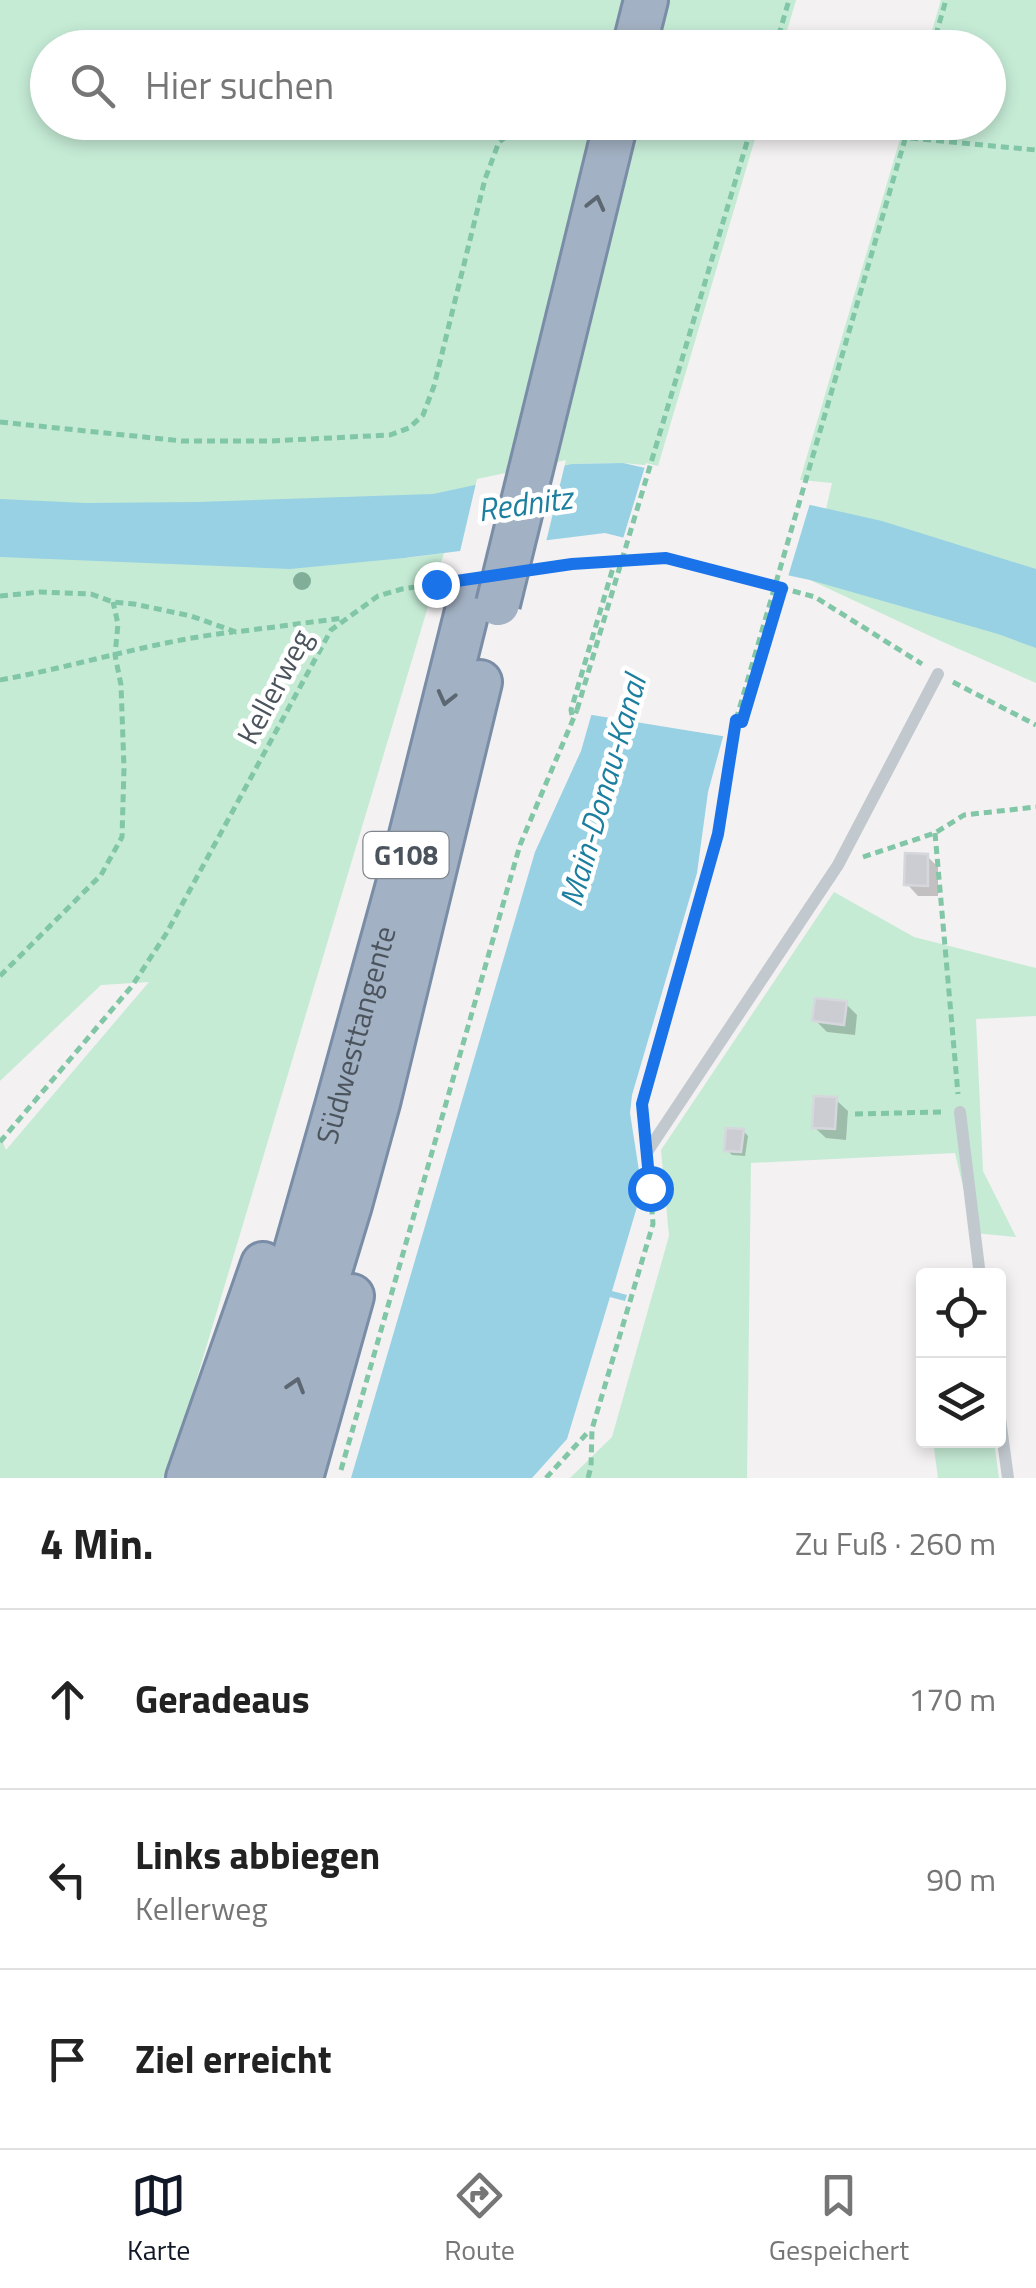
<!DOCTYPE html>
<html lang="de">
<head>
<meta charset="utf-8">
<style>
  body { margin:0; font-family:"Titillium Web",sans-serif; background:#f2f2f2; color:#222 }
  .controls { position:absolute; right:30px; bottom:30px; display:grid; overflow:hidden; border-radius:10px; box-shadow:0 5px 15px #0003 }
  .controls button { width:90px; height:90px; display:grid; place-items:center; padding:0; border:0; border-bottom:2px solid #e0e0e0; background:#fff; color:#222; font:50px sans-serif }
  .stop { position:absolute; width:30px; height:30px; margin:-22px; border:8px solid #1a73e8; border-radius:50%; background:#fff }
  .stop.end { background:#1a73e8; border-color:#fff; box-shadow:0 2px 10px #0008 }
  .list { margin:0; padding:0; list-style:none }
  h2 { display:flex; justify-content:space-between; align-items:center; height:130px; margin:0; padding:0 40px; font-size:42px }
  h2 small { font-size:32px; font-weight:400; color:#767676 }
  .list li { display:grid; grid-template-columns:65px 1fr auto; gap:30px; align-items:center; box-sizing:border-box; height:180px; padding:0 40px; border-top:2px solid #e0e0e0 }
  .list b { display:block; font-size:38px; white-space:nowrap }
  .list p { margin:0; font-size:32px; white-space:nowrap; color:#767676 }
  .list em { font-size:32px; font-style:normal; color:#767676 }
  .icon { flex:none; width:55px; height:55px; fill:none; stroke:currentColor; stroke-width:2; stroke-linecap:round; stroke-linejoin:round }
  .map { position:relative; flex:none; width:1036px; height:1478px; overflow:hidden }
  .search { position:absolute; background:#fff; box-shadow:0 5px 15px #0003; left:30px; right:30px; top:30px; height:110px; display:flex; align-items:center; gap:25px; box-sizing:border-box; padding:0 35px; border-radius:55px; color:#767676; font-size:38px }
  .sheet { height:670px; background:#fff }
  nav { display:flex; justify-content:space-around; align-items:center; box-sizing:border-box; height:140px; border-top:2px solid #e0e0e0; background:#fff; font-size:28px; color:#767676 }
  nav a { display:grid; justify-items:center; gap:5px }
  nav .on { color:#111827 }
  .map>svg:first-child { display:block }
  .green { fill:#c5ebd5; fill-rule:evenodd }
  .water { fill:#97d1e3 }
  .pier { fill:#f3f1f1 }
  .shadow { fill:#0003 }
  .building { fill:#cccdd3; stroke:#d6d7dc; stroke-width:2.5 }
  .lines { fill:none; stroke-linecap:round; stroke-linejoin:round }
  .trunk-casing { stroke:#7a8da6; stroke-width:48 }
  .path { stroke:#81c6a6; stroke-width:5; stroke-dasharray:8 5; stroke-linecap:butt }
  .service { stroke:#c1c8ce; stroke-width:12 }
  .trunk { stroke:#a2b1c3; stroke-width:42 }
  .trunk-bridge-casing { stroke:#7a8da6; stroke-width:48; stroke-linecap:butt }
  .path-bridge { stroke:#81c6a6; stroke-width:5; stroke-dasharray:8 5; stroke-linecap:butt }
  .trunk-bridge { stroke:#a2b1c3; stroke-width:42 }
  .tree { fill:#80ae98 }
  .oneway { stroke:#5c6771 }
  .route { stroke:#1a73e8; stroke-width:12 }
  .labels { text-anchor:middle; stroke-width:9; stroke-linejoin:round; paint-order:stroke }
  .shield { fill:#fff; stroke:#81878e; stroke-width:2.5 }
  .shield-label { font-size:28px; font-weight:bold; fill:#4b545d }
  .street-label { font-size:30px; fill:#4b545d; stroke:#fff }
  .water-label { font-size:32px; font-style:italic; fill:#1c7f9f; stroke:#fff }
</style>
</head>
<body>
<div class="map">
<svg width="1036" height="1478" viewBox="0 0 1036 1478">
  <rect width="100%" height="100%" fill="#f3f1f1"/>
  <g class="green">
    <path d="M0,0H1036V683L943,642L810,580L832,483L623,463L572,464L406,558L444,553L167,1478H0V1135L6,1150L149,982L101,985L0,1081ZM48,48H988V122H48Z"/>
    <polygon points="834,892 914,937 1036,968 1036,1016 976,1019 983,1171 1016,1237 974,1233 955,1153 751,1163 747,1478 570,1478 612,1437 669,1236 661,1150"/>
    <polygon points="933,1441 994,1441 999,1478 938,1478"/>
  </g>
  <polygon class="water" points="623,463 882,521 1036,569 1036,648 998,634 810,580 768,571 708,792 697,873 632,1095 630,1113 642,1190 612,1291 627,1295 625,1301 610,1297 567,1439 532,1478 351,1478 535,852 581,751 641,542 605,533 404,558 290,569 0,557 0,499 86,503 198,502 433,494 572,464"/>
  <g class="pier">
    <polygon points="796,0 941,0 927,48 782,48"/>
    <polygon points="760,122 905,122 795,497 811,500 787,580 772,576 728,737 586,714 635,545 622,542 646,463 658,466"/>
    <polygon points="566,460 545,546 459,556 477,479"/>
  </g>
  <g class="shadow">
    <polygon points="927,856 938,867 938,896 918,896 907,884"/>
    <polygon points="846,1004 857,1015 855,1035 827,1032 815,1020"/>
    <polygon points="836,1100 848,1111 846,1140 826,1138 814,1127"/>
    <polygon points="743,1131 748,1136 745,1156 732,1155 727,1150"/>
  </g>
  <g class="building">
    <polygon points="905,853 928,854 928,886 904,885"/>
    <polygon points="815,998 847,1001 844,1025 812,1021"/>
    <polygon points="814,1096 837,1097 835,1129 812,1128"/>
    <polygon points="726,1128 744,1129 741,1152 724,1151"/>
  </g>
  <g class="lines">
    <g class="trunk-casing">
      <g id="trunk">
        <polyline points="634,48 646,0"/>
        <polyline points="188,1478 263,1264"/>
        <path id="s1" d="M225,1478L296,1250L337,1106L404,863L469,603"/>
        <polyline points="267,1478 350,1205 378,1103 480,682"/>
        <polyline points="301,1478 352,1296"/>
      </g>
    </g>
    <g class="path">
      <polyline points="775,48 789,0"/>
      <polyline points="932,48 946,0"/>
      <polyline points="742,122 1036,150"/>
      <polyline points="0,422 182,441 270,441 390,435 409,428 423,415 434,386 485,179 499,142 518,128 536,122"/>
      <polyline points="538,569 572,564 667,557 815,597 922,664"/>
      <polyline points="0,596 40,592 91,594 113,602 134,604 191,616 236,632 343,618"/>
      <path d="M0,680C78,666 154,641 233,632"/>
      <polyline points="953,682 1036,725"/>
      <polyline points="572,715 571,710 615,561"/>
      <polyline points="935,833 958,1094"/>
      <polyline points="863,857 935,833 964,815 1036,807"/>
      <polyline points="0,976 101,875 122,837 124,768 121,685 115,655 118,624 113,602"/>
      <polyline points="855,1114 942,1112"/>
      <polyline points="644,1125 642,1104 718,834 736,720 742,722 782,588"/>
      <polyline points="0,1142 132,986 166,934 331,630 378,596 402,589 443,583"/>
      <polyline points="341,1470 520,845 577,710"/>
      <polyline points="546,1478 589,1431"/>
      <polyline points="588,1478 591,1467 592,1429 653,1224 649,1171"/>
    </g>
    <g class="service">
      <polyline points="960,1112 980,1276"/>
      <polyline points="647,1152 838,865 938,674"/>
      <polyline points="998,1404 1008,1478"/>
    </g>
    <use href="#trunk" class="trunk"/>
    <g class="trunk-bridge-casing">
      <polyline id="trunk-bridge" points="498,604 616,122"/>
    </g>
    <g class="path-bridge">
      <polyline points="577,710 753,122"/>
      <polyline points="736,720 910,122"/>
    </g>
    <use href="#trunk-bridge" class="trunk-bridge"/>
  </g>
  <circle class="tree" cx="302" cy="581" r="9"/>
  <defs><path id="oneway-chevron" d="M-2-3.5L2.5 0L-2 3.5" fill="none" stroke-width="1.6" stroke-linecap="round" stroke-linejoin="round" transform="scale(2.5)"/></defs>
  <g class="oneway">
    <use href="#oneway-chevron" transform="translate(596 203) rotate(-76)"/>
    <use href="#oneway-chevron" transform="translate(446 698) rotate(104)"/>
    <use href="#oneway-chevron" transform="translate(296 1385) rotate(-73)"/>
  </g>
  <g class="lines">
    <polyline class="route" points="436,584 572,564 666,558 782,588 742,722 736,720 718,834 642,1104 650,1188"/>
  </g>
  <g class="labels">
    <rect class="shield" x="363.5" y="832" width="85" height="46" rx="8"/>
    <g class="shield-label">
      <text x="406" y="865">G108</text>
    </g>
    <g class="street-label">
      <text transform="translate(275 687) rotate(-62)" y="10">Kellerweg</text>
      <text dy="10" stroke="none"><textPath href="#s1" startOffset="462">Südwesttangente</textPath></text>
    </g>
    <g class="water-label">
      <text transform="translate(525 504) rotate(-8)" y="11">Rednitz</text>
      <text transform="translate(603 791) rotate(-74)" y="11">Main-Donau-Kanal</text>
    </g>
  </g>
</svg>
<div class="controls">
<button><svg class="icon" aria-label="locate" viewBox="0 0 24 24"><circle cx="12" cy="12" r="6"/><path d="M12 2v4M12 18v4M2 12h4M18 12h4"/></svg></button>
<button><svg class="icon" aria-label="layers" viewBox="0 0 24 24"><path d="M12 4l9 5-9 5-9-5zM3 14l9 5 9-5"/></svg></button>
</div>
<div class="stop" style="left:650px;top:1188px"></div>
<div class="stop end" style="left:436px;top:584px"></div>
<div class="search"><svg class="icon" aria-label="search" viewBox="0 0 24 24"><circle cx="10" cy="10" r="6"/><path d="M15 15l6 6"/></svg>Hier suchen</div>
</div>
<section class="sheet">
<h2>4 Min.<small>Zu Fuß · 260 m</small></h2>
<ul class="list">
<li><svg class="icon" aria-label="ahead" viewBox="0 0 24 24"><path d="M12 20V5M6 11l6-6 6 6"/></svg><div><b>Geradeaus</b></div><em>170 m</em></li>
<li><svg class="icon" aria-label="left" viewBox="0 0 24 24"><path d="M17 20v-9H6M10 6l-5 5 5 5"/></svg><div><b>Links abbiegen</b><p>Kellerweg</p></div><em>90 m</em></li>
<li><svg class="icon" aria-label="arrive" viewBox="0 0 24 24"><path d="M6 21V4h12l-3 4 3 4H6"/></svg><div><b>Ziel erreicht</b></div></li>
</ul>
</section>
<nav>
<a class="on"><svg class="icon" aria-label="map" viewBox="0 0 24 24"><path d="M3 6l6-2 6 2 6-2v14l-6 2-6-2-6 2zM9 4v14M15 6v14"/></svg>Karte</a>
<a><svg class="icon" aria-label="directions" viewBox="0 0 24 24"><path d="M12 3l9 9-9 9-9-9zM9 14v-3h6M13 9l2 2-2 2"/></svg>Route</a>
<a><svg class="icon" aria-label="saved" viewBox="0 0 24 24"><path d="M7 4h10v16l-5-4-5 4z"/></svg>Gespeichert</a>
</nav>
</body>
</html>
